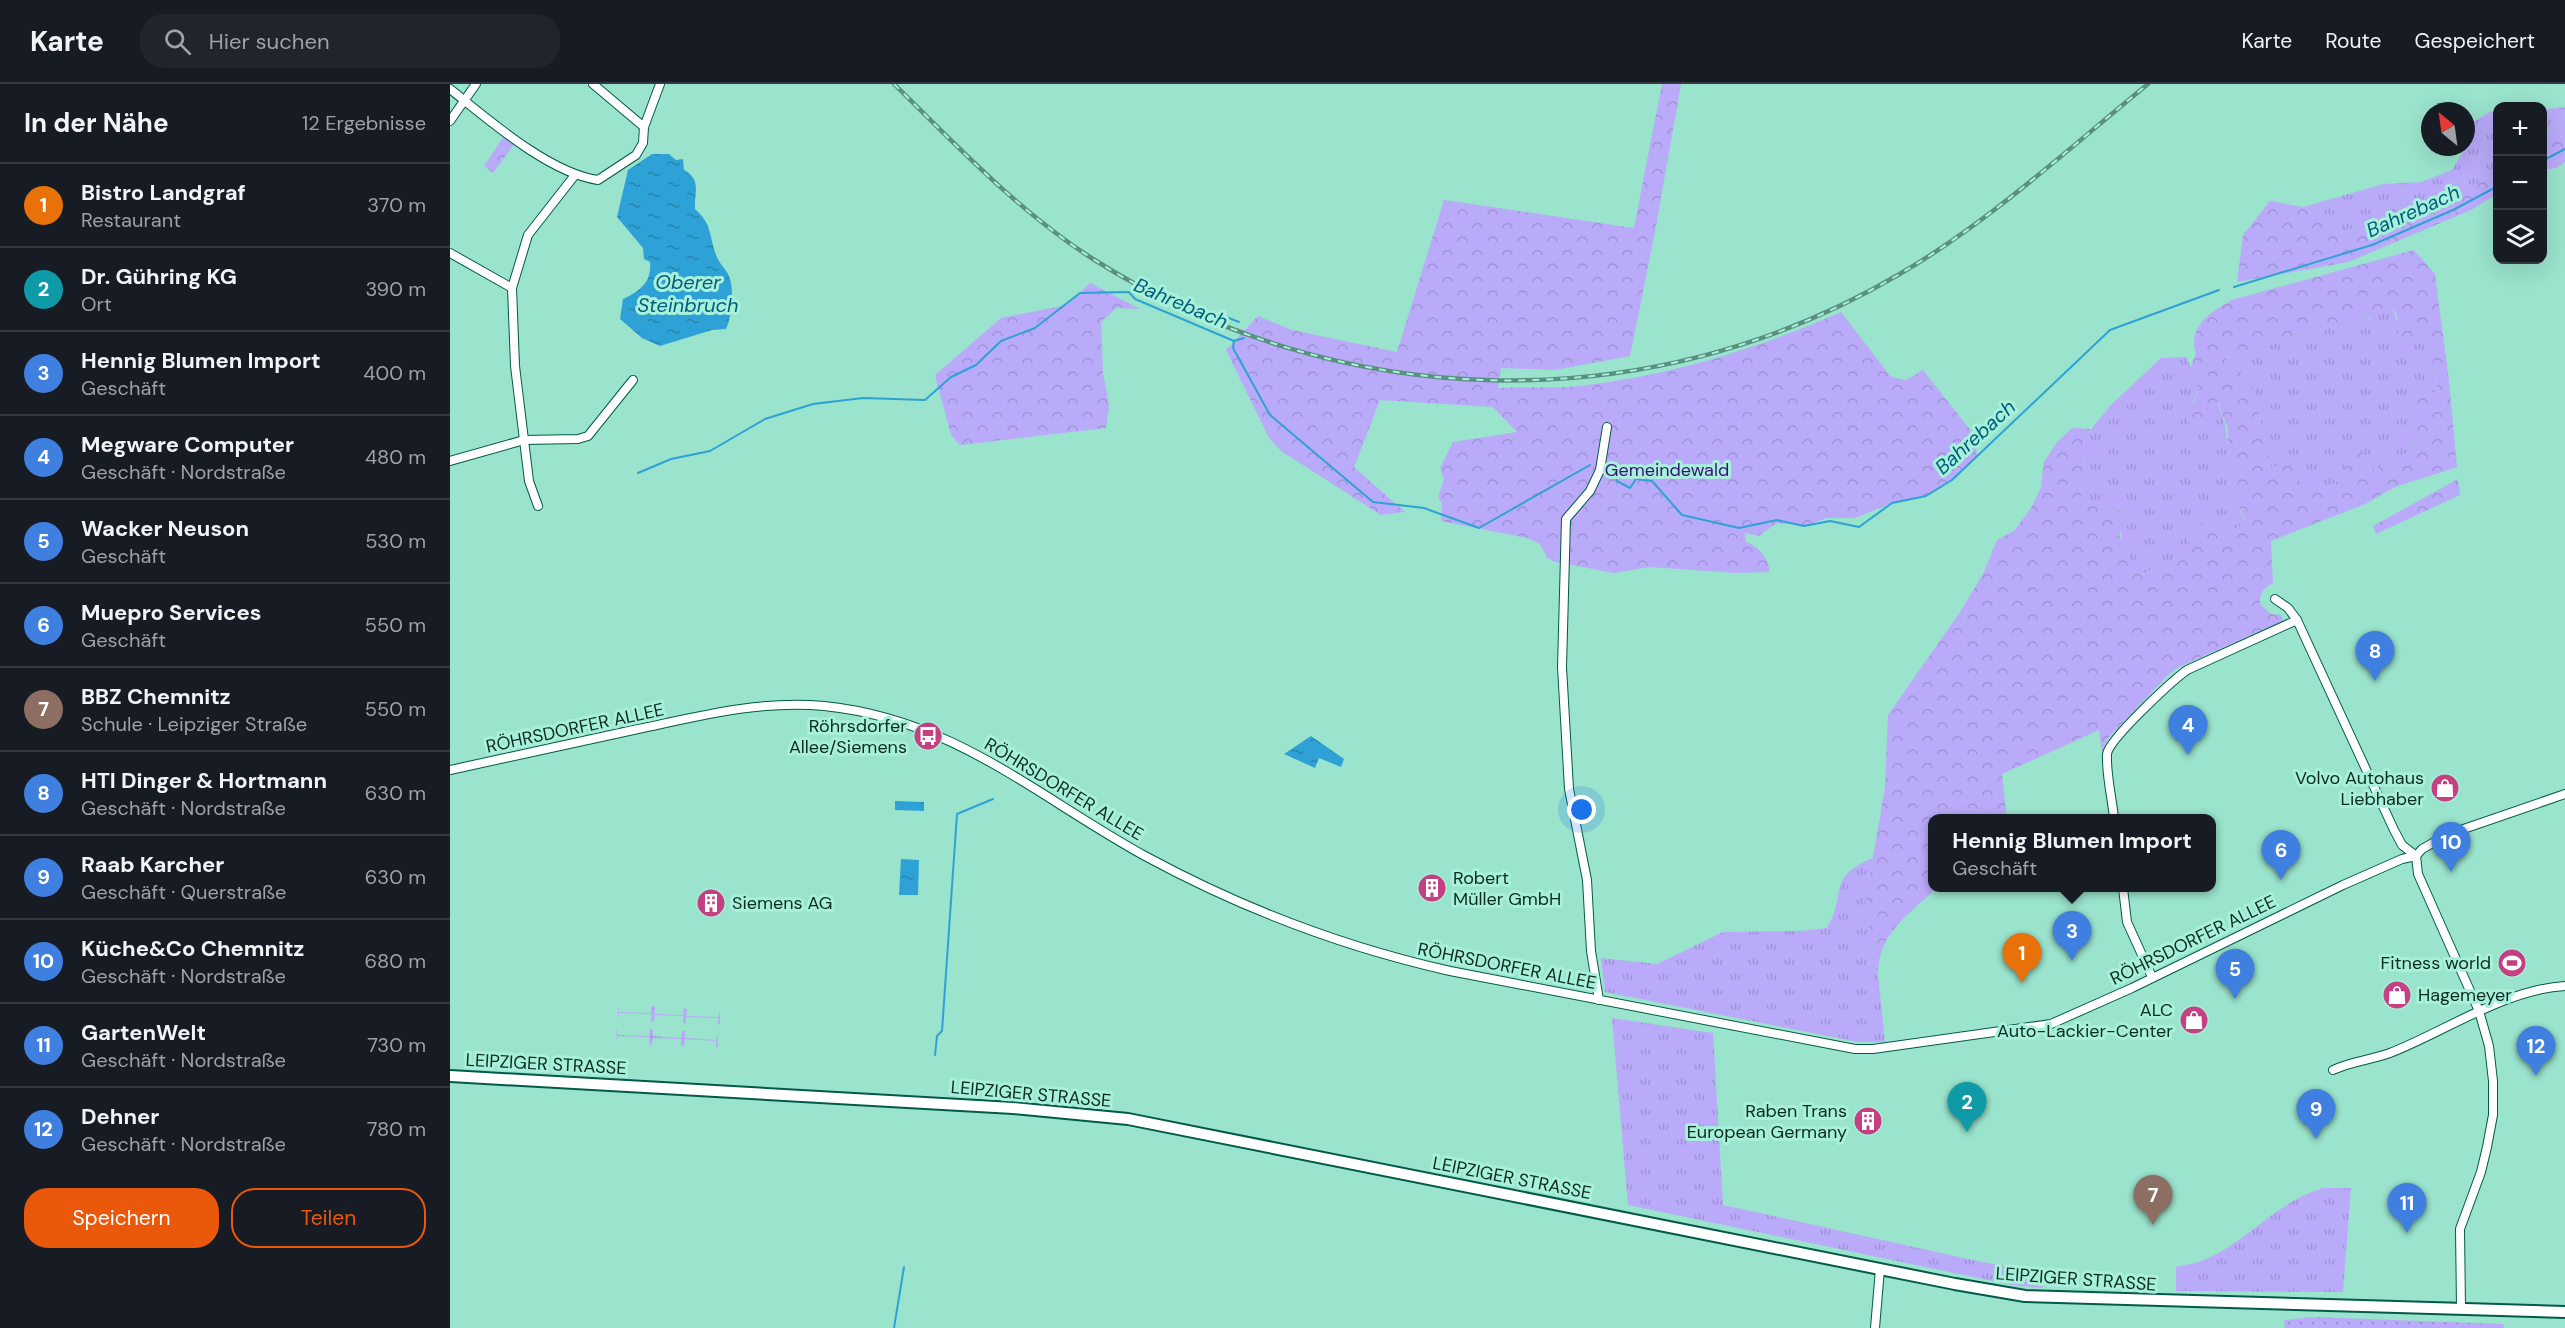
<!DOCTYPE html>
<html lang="de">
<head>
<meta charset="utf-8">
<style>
  body { margin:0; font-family:"DM Sans",sans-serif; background:#20242c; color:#f1f3f6 }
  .controls { position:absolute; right:18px; top:18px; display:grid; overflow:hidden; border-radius:12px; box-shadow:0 6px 24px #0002 }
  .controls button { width:54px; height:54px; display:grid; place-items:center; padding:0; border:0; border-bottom:2px solid #363941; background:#171b24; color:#f1f3f6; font:30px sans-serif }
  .compass { position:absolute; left:1971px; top:18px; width:54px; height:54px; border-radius:50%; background:#171b24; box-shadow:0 6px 24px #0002; rotate:331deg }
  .you { position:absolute; left:1132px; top:726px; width:21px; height:21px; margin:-15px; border:4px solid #fff; border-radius:50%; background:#1a73e8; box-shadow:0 0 0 9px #1a73e833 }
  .badge { display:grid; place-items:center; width:39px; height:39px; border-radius:50%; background:#ea580c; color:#fff; font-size:20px; font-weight:700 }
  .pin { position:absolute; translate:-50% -50px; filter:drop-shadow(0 2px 3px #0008) }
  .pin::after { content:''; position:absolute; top:32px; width:21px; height:18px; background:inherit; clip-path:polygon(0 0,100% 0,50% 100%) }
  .popup { position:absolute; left:1478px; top:730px; width:288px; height:78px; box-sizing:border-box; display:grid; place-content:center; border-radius:12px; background:#171b24; filter:drop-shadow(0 2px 4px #0005); font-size:20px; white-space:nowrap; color:#9ea1a6 }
  .popup b { font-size:22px; color:#f1f3f6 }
  .popup::after { content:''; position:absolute; left:50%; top:100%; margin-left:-12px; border:12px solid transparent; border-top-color:#171b24 }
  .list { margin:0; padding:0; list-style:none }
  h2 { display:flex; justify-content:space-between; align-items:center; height:78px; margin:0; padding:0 24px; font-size:26px }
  h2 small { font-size:20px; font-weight:400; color:#9ea1a6 }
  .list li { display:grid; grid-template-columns:39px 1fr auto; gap:18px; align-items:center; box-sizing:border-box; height:84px; padding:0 24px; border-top:2px solid #363941 }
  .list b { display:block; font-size:22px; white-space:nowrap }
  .list p { margin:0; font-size:20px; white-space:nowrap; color:#9ea1a6 }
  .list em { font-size:20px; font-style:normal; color:#9ea1a6 }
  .actions { display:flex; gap:12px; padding:18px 24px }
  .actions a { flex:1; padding:14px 0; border:2px solid #ea580c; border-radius:24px; text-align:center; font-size:21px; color:#ea580c }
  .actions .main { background:#ea580c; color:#fff }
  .icon { flex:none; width:33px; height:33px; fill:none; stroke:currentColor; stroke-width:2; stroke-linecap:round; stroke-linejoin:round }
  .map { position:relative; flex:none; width:2115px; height:1244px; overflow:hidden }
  header { display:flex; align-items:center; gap:36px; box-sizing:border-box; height:84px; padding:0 30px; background:#171b24; border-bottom:2px solid #363941 }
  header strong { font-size:28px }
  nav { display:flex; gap:33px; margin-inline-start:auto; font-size:21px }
  .search { width:420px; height:54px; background:#20242c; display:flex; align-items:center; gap:15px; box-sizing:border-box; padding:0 21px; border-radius:24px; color:#9ea1a6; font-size:22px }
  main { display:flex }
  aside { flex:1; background:#171b24 }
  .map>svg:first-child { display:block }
  .grass { fill:url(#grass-tufts) }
  .forest { fill:url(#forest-crowns); fill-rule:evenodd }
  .garden { fill:url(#garden-dots) }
  .water { fill:url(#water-ripples) }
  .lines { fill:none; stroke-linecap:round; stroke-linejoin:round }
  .stream { stroke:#2ea2d6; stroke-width:2 }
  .minor-casing { stroke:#025a48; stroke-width:10 }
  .secondary-casing { stroke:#025a48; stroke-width:14 }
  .minor { stroke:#fff; stroke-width:8 }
  .secondary { stroke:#fff; stroke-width:10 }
  .rail-casing { stroke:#5a907f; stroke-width:4.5 }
  .rail { stroke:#a7f0d9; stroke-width:2; stroke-dasharray:7; stroke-linecap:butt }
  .labels { text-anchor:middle; stroke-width:6; stroke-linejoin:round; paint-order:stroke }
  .park-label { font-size:18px; fill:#391277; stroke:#a7f0d9 }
  .poi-label { font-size:18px; fill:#0c2b23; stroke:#a7f0d9; text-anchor:end }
  .street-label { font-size:18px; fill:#0c2b23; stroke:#a7f0d9 }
  .water-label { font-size:20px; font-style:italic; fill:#005d80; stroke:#a7f0d9 }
</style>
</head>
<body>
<header>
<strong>Karte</strong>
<div class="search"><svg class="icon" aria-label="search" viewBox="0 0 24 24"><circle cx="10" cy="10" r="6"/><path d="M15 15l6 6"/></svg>Hier suchen</div>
<nav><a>Karte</a><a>Route</a><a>Gespeichert</a></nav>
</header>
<main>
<aside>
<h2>In der Nähe<small>12 Ergebnisse</small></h2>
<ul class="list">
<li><span class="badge" style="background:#e8710a">1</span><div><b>Bistro Landgraf</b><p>Restaurant</p></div><em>370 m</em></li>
<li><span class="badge" style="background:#0f9aa8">2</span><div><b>Dr. Gühring KG</b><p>Ort</p></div><em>390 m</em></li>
<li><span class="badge" style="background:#3f7fe0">3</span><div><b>Hennig Blumen Import</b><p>Geschäft</p></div><em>400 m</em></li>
<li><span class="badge" style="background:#3f7fe0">4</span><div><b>Megware Computer</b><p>Geschäft · Nordstraße</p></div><em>480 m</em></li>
<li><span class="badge" style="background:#3f7fe0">5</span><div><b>Wacker Neuson</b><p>Geschäft</p></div><em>530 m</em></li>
<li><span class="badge" style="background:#3f7fe0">6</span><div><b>Muepro Services</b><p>Geschäft</p></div><em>550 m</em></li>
<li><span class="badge" style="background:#8d6e63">7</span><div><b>BBZ Chemnitz</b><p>Schule · Leipziger Straße</p></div><em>550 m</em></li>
<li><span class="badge" style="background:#3f7fe0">8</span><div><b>HTI Dinger &amp; Hortmann</b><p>Geschäft · Nordstraße</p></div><em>630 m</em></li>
<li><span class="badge" style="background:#3f7fe0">9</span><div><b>Raab Karcher</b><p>Geschäft · Querstraße</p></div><em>630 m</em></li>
<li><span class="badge" style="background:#3f7fe0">10</span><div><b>Küche&amp;Co Chemnitz</b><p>Geschäft · Nordstraße</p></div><em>680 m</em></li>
<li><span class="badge" style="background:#3f7fe0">11</span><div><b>GartenWelt</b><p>Geschäft · Nordstraße</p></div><em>730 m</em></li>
<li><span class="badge" style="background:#3f7fe0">12</span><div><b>Dehner</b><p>Geschäft · Nordstraße</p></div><em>780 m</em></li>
</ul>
<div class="actions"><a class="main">Speichern</a><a>Teilen</a></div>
</aside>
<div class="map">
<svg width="2115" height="1244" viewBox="0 0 2115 1244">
  <defs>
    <pattern id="grass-tufts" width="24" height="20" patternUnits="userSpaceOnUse" patternTransform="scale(1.5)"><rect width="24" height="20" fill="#baaafa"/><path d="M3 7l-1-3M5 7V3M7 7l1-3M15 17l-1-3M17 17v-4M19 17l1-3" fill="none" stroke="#9f92d6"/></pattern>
    <pattern id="forest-crowns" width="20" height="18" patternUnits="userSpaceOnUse" patternTransform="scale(1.5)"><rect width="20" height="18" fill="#baaafa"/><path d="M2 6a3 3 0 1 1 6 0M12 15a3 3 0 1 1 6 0" fill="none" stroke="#9f92d6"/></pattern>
    <pattern id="garden-dots" width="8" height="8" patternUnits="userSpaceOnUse" patternTransform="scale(1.5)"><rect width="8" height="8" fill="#baaafa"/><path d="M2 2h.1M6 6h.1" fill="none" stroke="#9f92d6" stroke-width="1.8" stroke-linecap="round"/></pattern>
    <pattern id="water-ripples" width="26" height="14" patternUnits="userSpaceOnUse" patternTransform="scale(1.5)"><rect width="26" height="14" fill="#2ea2d6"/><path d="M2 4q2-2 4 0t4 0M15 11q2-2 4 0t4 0" fill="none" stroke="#2684ad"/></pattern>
  </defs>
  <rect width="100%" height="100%" fill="#9ae3cc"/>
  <g class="grass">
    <polygon points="2115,23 2115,33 2092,54 2092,26"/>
    <polygon points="2040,28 2047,28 2047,91 1997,113 1985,132 1937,120 1930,133 1891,149 1853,123 1934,100 1971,98 2002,86 2016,63 2021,39"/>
    <polygon points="1942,223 1949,243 1947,253 1961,257 1981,253 1987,308 1960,316 1965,365 1920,387 1911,368 1895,374 1899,392 1856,412 1821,383 1802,298 1776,274 1859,246 1897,242 1914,232 1921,235 1932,225"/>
    <path d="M1736,273L1750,302L1743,319L1755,340L1753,326L1767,318C1775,336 1776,344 1777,362C1778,372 1782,380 1784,389C1787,408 1784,422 1796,438L1771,454L1756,438L1738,469L1691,491C1674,467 1667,457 1674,427L1647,423L1631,413L1635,382L1633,355L1660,322L1711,274Z"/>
    <path d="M1423,774L1415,821L1428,891L1435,958H1408L1155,908L1151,874L1207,880L1273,848L1349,847L1377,844C1398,808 1376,793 1423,774Z"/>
    <polygon points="169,921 169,928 201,929 202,922 205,923 205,930 233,931 234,924 237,925 236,932 268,933 270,927 270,940 268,941 268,934 236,933 236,940 233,939 233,932 205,931 204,938 201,937 201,930 169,929 167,936"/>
    <polygon points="1162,934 1263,949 1273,1121 1532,1178 1592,1188 1593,1204 1562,1201 1178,1121"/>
    <polygon points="166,944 168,951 199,952 200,945 203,945 203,952 231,954 232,947 235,947 235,954 266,956 268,949 268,962 266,964 266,957 235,955 234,962 231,962 231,955 203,954 202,961 199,960 199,953 167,952 167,959"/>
    <path d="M1873,1104H1901L1893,1208L1726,1207V1183C1788,1175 1814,1122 1873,1104Z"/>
  </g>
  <g class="forest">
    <path d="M1212,0H1231L1205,148L1180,272L1105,286L1051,284L1048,304C1071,303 1094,304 1117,303C1211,295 1305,266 1391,228L1441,293L1456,296L1473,286L1525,352L1527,373L1502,396L1476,412L1442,419L1405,434H1377L1355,442L1327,439L1309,452L1295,449L1296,458C1309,462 1318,474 1320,488L1285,489L1200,483L1164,489L1106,478L1097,474L1090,460L1077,454L991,437L992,420L988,413L994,395L990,384L1003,358L1067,348L1043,323L930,316L904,383L955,428L931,431L831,367L819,354L776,266L808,232L842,246L947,268L994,116L1184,144Z"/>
    <polygon points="2115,33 2115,78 2107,84 2093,86 2093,54"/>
    <polygon points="54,52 65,59 43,89 34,82"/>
    <polygon points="2047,91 2047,110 2021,126 1898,178 1787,198 1793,151 1820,117 1853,123 1891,149 1930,133 1937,120 1985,132 1996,113"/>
    <path d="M1964,166L1985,190L1999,297L2007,383L1945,403L1915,420L1821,457L1823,499C1813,504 1810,509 1810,520L1821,530L1831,531L1833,537L1729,583L1718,591L1657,655L1652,670L1649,646L1552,690L1557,734H1482V804H1487C1460,829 1427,850 1428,891L1415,821L1435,703L1438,631L1510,528L1534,488L1547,456L1565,446L1581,424L1591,404L1594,378L1607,358L1622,344L1641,345L1633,355L1635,382L1631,413L1647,423L1674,427L1679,439L1669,450L1680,475L1691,491L1738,469L1740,443L1756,438L1771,454L1796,438L1785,415L1784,390L1777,364L1778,345L1768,318L1754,326L1755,340L1749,348L1741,349L1737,333C1747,311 1754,308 1740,285L1746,269C1737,242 1762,227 1782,216ZM1942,223C1949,232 1949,242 1947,253L1961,257L1981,254L1987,307L1960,316L1965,365L1920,387L1911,367L1894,374L1898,392L1856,412L1841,379L1821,383L1802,298L1776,274L1859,246L1897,242L1914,232L1926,235L1932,225Z"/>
    <polygon points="640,199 690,225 666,224 651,238 653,289 659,322 656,344 510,361 501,351 485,291 551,234 617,221"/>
    <polygon points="2008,395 2010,411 1926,450 1923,442"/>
  </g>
  <polygon class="garden" points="1864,1233 2053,1240 2054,1244 1835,1244 1834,1236"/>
  <g class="water">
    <path d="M202,70H219L226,76L233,75L234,86C252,96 244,108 245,125C262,140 259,151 266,171C269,179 274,183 278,190C285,204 282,233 276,245L262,246L210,262L192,254L170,235L173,215C190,207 202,198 200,178L194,175L193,164L167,133L178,86Z"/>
    <polygon points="861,652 894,675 891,683 869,674 865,684 834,670"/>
    <polygon points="445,717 474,718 474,727 445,726"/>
    <polygon points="451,775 469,776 468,811 449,811"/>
  </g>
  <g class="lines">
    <g class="stream">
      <polyline points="2092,77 2115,65"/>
      <polyline points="1784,203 1922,161 2003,126 2048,102"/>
      <polyline points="771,231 789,238"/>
      <polyline points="784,257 794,254"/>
      <polyline points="1162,384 1167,397 1180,404 1186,395 1202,397 1232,431 1289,444 1327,436 1354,442 1380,437 1409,443 1442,419 1476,412 1502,396 1660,246 1769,206"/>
      <polyline points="188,389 221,375 260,367 315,335 363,320 413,314 475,316 501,293 526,281 551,257 585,244 630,209 679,208 685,215 784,257 783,264 820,331 923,418 974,424 1029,444 1140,381"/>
      <polyline points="485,971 487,952 492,947 507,730 543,715"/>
      <polyline points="444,1244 454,1183"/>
    </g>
    <g class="minor-casing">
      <g id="minor">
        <polyline points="143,0 194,43"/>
        <path d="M0,5C39,36 99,89 148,96L186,71L193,59L194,43L210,0"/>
        <polyline points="0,37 26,0"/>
        <polyline points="0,169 62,204"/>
        <polyline points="0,377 74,356 128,355 138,352 183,296"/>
        <polyline points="88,422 79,397 74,356 65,282 62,204 78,151 125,91"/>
        <polyline points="1825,515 1838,524 1847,536 1944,746 1952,761 1966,772 1968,790 2029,927 2039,962 2043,997 2043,1031 2037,1063 2031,1088 2010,1145 2011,1223"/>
        <path d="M0,686C63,672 126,659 188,645C250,632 310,616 374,622C504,635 586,712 695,772C791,824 893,863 1000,887L1405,965H1423L1601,940L1682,904L1893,801L1952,775L1966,772L1972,765L1999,750L2115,710"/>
        <path d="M1664,734C1662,714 1656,690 1657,670C1659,655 1722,597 1737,586L1847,536"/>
        <polyline points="1673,804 1677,838 1702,893"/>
        <polyline points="1149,916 1141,867 1137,796 1119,705 1112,583 1116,435 1140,407 1150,386 1157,343"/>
        <path d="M1883,986C1902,977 1921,976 1940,969C1994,948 2056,905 2115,902"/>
        <polyline points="1425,1244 1430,1185"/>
      </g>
    </g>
    <g class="secondary-casing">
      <polyline id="secondary" points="0,992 563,1024 678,1035 1505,1200 1575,1212 2115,1228"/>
    </g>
    <use href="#minor" class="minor"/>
    <use href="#secondary" class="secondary"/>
    <g class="rail-casing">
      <path id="rail" d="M444,0C507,62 568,127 643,175C888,330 1197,338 1448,191C1538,139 1617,66 1698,0"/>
    </g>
    <use href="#rail" class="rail"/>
  </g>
  <defs>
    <g id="bus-disc" transform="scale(1.5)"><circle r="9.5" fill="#c44083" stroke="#a7f0d9"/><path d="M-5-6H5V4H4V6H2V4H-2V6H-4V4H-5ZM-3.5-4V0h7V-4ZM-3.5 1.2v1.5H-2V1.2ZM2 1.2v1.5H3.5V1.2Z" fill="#fff"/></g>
    <g id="shop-disc" transform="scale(1.5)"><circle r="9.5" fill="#c44083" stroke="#a7f0d9"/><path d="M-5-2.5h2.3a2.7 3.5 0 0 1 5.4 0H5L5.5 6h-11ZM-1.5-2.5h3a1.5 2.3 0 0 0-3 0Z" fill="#fff"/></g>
    <g id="building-disc" transform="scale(1.5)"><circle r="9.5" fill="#c44083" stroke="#a7f0d9"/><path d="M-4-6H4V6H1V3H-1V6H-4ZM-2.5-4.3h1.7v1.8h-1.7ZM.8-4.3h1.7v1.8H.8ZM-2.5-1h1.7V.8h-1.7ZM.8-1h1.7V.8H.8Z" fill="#fff"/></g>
    <g id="stadium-disc" transform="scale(1.5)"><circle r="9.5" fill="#c44083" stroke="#a7f0d9"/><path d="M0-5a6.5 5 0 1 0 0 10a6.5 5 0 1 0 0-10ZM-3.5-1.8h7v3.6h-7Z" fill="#fff"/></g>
  </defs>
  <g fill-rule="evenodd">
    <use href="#bus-disc" x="478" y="652"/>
    <use href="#shop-disc" x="1995" y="704"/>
    <use href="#building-disc" x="982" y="804"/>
    <use href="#building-disc" x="261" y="819"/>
    <use href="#stadium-disc" x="2062" y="879"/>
    <use href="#shop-disc" x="1947" y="911"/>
    <use href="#shop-disc" x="1744" y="936"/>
    <use href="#building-disc" x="1418" y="1037"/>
  </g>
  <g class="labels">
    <g class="park-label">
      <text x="1217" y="392">Gemeindewald</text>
    </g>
    <g class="poi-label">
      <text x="457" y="648">Röhrsdorfer<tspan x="457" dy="21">Allee/Siemens</tspan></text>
      <text x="1974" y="700">Volvo Autohaus<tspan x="1974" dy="21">Liebhaber</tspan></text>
      <text x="1003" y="800" text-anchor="start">Robert<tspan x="1003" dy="21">Müller GmbH</tspan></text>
      <text x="282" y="825" text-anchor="start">Siemens AG</text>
      <text x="2041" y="885">Fitness world</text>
      <text x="1968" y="917" text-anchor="start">Hagemeyer</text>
      <text x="1723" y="932">ALC<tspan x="1723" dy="21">Auto-Lackier-Center</tspan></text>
      <text x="1397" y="1033">Raben Trans<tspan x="1397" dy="21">European Germany</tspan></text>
    </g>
    <g class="street-label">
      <text transform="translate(125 644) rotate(-12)" y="6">RÖHRSDORFER ALLEE</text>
      <text transform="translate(614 705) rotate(31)" y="6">RÖHRSDORFER ALLEE</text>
      <text transform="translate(1743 856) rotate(-26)" y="6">RÖHRSDORFER ALLEE</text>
      <text transform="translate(1057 882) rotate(11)" y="6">RÖHRSDORFER ALLEE</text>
      <text transform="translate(96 980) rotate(3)" y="6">LEIPZIGER STRASSE</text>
      <text transform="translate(581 1010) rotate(5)" y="6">LEIPZIGER STRASSE</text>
      <text transform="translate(1062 1094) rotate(11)" y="6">LEIPZIGER STRASSE</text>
      <text transform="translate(1626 1195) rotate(4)" y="6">LEIPZIGER STRASSE</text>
    </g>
    <g class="water-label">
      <text transform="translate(1963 127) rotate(-24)" y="7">Bahrebach</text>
      <text x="238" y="205">Oberer<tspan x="238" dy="23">Steinbruch</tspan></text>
      <text transform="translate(731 219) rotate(23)" y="7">Bahrebach</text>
      <text transform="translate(1525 353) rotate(-42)" y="7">Bahrebach</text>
    </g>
  </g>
</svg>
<div class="controls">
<button>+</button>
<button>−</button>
<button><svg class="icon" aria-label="layers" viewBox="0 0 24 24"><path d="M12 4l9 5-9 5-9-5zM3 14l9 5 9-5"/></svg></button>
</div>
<svg class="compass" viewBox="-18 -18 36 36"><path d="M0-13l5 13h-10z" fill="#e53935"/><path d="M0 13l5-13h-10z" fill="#9ea1a6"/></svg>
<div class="you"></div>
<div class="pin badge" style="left:1572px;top:899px;background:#e8710a">1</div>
<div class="pin badge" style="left:1517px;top:1048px;background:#0f9aa8">2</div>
<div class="pin badge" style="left:1622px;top:877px;background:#3f7fe0">3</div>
<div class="popup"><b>Hennig Blumen Import</b>Geschäft</div>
<div class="pin badge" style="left:1738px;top:671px;background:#3f7fe0">4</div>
<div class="pin badge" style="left:1785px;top:915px;background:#3f7fe0">5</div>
<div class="pin badge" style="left:1831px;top:796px;background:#3f7fe0">6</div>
<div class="pin badge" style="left:1703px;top:1141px;background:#8d6e63">7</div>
<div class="pin badge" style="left:1925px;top:597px;background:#3f7fe0">8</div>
<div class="pin badge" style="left:1866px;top:1055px;background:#3f7fe0">9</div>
<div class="pin badge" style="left:2001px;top:788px;background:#3f7fe0">10</div>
<div class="pin badge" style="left:1957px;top:1149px;background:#3f7fe0">11</div>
<div class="pin badge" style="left:2086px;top:992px;background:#3f7fe0">12</div>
</div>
</main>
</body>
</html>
